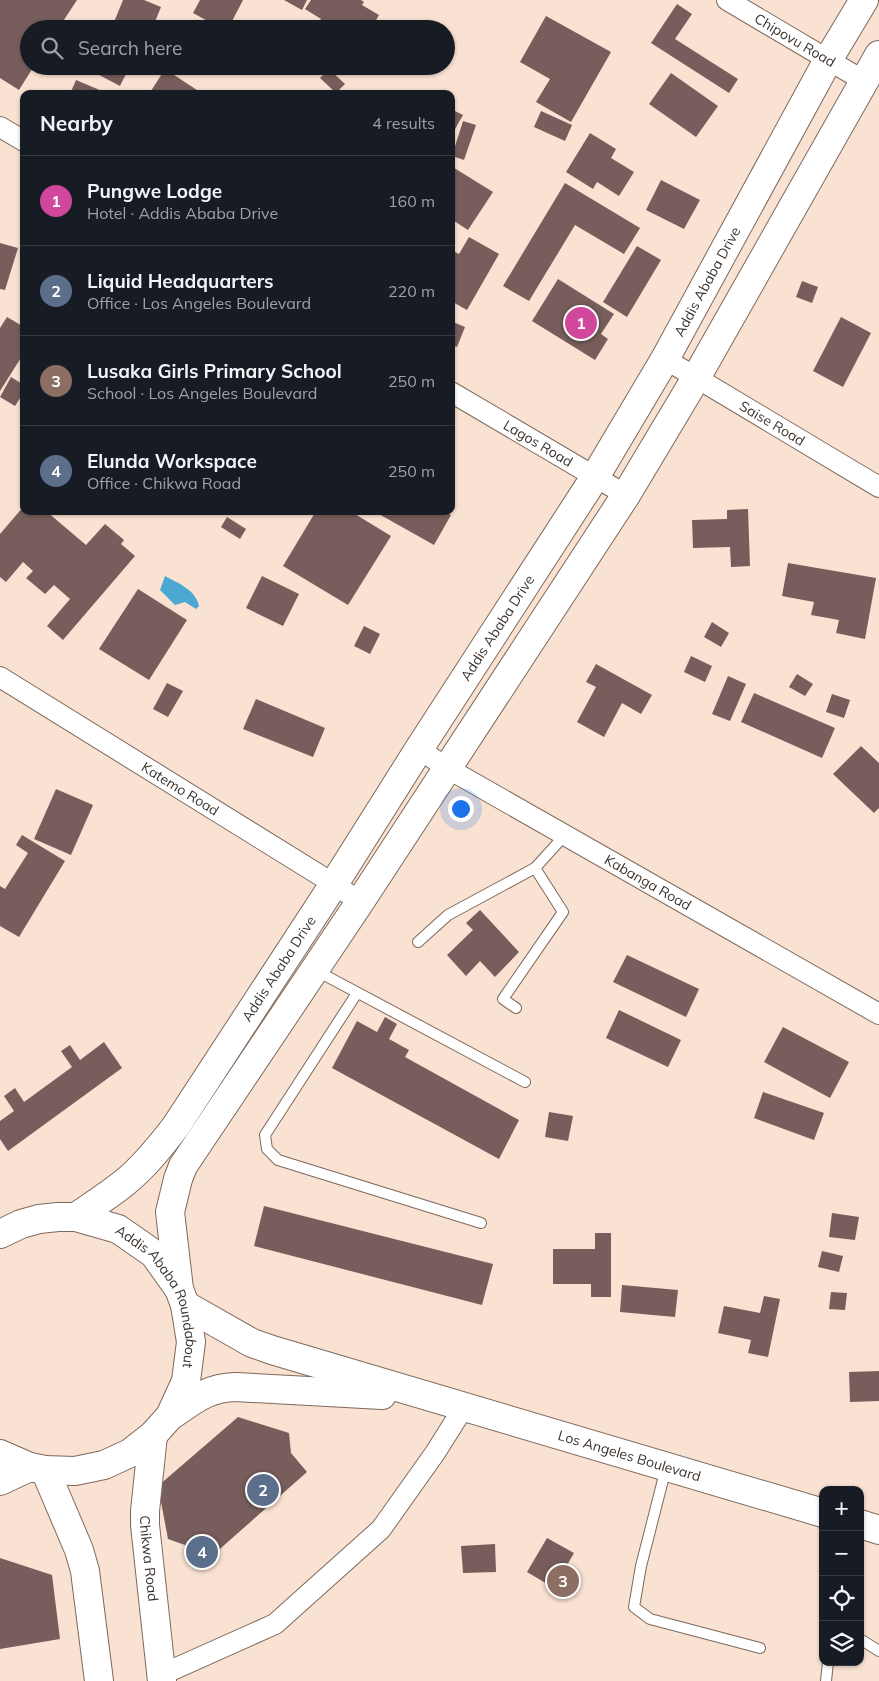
<!DOCTYPE html>
<html lang="en">
<head>
<meta charset="utf-8">
<style>
  body { margin:0; font-family:Mulish,sans-serif; background:#242831; color:#f1f3f6 }
  .controls { position:absolute; right:15px; bottom:15px; display:grid; overflow:hidden; border-radius:10px; box-shadow:0 1px 4px #0004 }
  .controls button { width:45px; height:45px; display:grid; place-items:center; padding:0; border:0; border-bottom:1px solid #363941; background:#171b24; color:#f1f3f6; font:25px sans-serif }
  .you { position:absolute; left:460px; top:808px; width:18px; height:18px; margin:-12px; border:4px solid #fff; border-radius:50%; background:#1a73e8; box-shadow:0 0 0 8px #1a73e833 }
  .badge { display:grid; place-items:center; width:32px; height:32px; border-radius:50%; background:#007aa1; color:#fff; font-size:16px; font-weight:700 }
  .pin { position:absolute; translate:-50% -50%; border:2px solid #fff; box-shadow:0 1px 5px #0006 }
  .list { margin:0; padding:0; list-style:none }
  h2 { display:flex; justify-content:space-between; align-items:center; height:65px; margin:0; padding:0 20px; font-size:21px }
  h2 small { font-size:16px; font-weight:400; color:#9ea1a6 }
  .list li { display:grid; grid-template-columns:32px 1fr auto; gap:15px; align-items:center; box-sizing:border-box; height:90px; padding:0 20px; border-top:1px solid #363941 }
  .list b { display:block; font-size:19px; white-space:nowrap }
  .list p { margin:0; font-size:16px; white-space:nowrap; color:#9ea1a6 }
  .list em { font-size:16px; font-style:normal; color:#9ea1a6 }
  .icon { flex:none; width:28px; height:28px; fill:none; stroke:currentColor; stroke-width:2; stroke-linecap:round; stroke-linejoin:round }
  .map { position:relative; flex:none; width:879px; height:1681px; overflow:hidden }
  .search { position:absolute; background:#171b24; box-shadow:0 1px 4px #0004; left:20px; top:20px; width:435px; height:55px; display:flex; align-items:center; gap:12px; box-sizing:border-box; padding:0 18px; border-radius:28px; color:#9ea1a6; font-size:19px }
  .panel { position:absolute; background:#171b24; box-shadow:0 1px 4px #0004; left:20px; top:90px; width:435px; height:425px; border-radius:10px }
  .map>svg:first-child { display:block }
  .water { fill:#4aa8d3 }
  .building { fill:#775e5c }
  .lines { fill:none; stroke-linecap:round; stroke-linejoin:round }
  .lane-casing { stroke:#7d695c; stroke-width:12 }
  .street-casing { stroke:#7d695c; stroke-width:22 }
  .secondary-casing { stroke:#7d695c; stroke-width:30 }
  .lane { stroke:#fff; stroke-width:10 }
  .street { stroke:#fff; stroke-width:20 }
  .secondary { stroke:#fff; stroke-width:28 }
  .labels { text-anchor:middle; stroke-width:5; stroke-linejoin:round; paint-order:stroke }
  .street-label { font-size:14px; fill:#3c332d; stroke:#fbf2ec }
</style>
</head>
<body>
<div class="map">
<svg width="879" height="1681" viewBox="0 0 879 1681">
  <rect width="100%" height="100%" fill="#f9e2d2"/>
  <path class="water" d="M165,576C178,583 196,590 199,606L196,609L185,602L175,605L160,590Z"/>
  <g class="building">
    <polygon points="0,0 77,0 58,29 29,29 29,66 34,66 19,90 0,78"/>
    <polygon points="123,0 144,0 161,7 152,29 118,29 112,27"/>
    <polygon points="200,0 243,0 228,29 222,29 193,13"/>
    <polygon points="284,0 307,0 302,10"/>
    <polygon points="311,0 361,0 364,2 362,5 379,15 371,29 327,29 318,23 321,19 305,9"/>
    <polygon points="677,4 692,14 675,39 738,79 729,93 651,43"/>
    <polygon points="546,16 611,52 571,122 536,102 550,79 520,62"/>
    <polygon points="87,66 130,66 120,86 86,68"/>
    <polygon points="186,66 208,66 205,74"/>
    <polygon points="165,69 203,94 149,94"/>
    <polygon points="329,69 345,84 336,93 320,78"/>
    <polygon points="671,73 718,106 696,137 649,104"/>
    <polygon points="76,80 109,94 70,94"/>
    <polygon points="451,109 463,115 454,131 451,130"/>
    <polygon points="541,111 572,125 565,141 534,127"/>
    <polygon points="463,121 476,125 464,160 452,156"/>
    <polygon points="590,133 616,149 611,158 634,172 619,196 597,182 593,189 566,172"/>
    <polygon points="451,166 493,192 468,230 451,219"/>
    <polygon points="661,180 700,200 684,229 646,210"/>
    <polygon points="565,183 640,228 624,254 575,225 529,301 503,286"/>
    <polygon points="469,237 499,254 467,310 451,301 451,250 459,254"/>
    <polygon points="0,243 18,248 5,290 0,289"/>
    <polygon points="637,246 661,260 627,317 603,302"/>
    <polygon points="558,279 614,314 601,334 608,339 595,360 532,321"/>
    <polygon points="802,281 818,287 812,303 796,297"/>
    <polygon points="7,317 24,327 24,353 0,391 0,328"/>
    <polygon points="841,317 871,333 843,387 813,371"/>
    <polygon points="453,322 465,327 457,347 451,345 451,327"/>
    <polygon points="11,377 24,385 24,392 15,406 0,397"/>
    <polygon points="24,506 24,511 46,511 86,545 105,524 124,540 121,544 135,556 63,640 47,626 70,599 54,585 45,594 26,578 33,571 23,562 6,582 0,577 0,534"/>
    <polygon points="748,509 750,566 731,567 730,547 693,548 692,520 727,519 727,510"/>
    <polygon points="316,511 350,511 391,536 348,605 283,566"/>
    <polygon points="378,511 444,511 451,515 434,545 377,513"/>
    <polygon points="227,517 246,529 240,539 221,527"/>
    <polygon points="788,563 876,578 865,639 836,633 839,620 811,615 814,602 782,596"/>
    <polygon points="262,576 299,594 283,626 246,608"/>
    <polygon points="138,589 187,620 149,680 99,649"/>
    <polygon points="712,622 729,633 721,647 704,637"/>
    <polygon points="364,626 380,634 370,654 354,646"/>
    <polygon points="691,656 712,666 705,682 684,672"/>
    <polygon points="596,664 652,695 641,714 622,703 604,737 577,722 596,687 586,682"/>
    <polygon points="797,674 813,684 805,696 789,687"/>
    <polygon points="728,676 746,684 730,721 712,714"/>
    <polygon points="167,683 183,691 168,717 153,709"/>
    <polygon points="754,693 835,728 822,758 741,722"/>
    <polygon points="832,694 850,700 844,718 826,712"/>
    <polygon points="256,699 325,728 313,757 243,729"/>
    <polygon points="861,746 879,763 879,808 874,813 833,774"/>
    <polygon points="56,789 93,805 71,855 34,839"/>
    <polygon points="22,835 65,861 19,937 0,926 0,886 5,889 28,853 16,845"/>
    <polygon points="480,910 519,952 495,977 480,961 466,976 447,955 473,930 466,923"/>
    <polygon points="627,955 699,989 686,1017 613,982"/>
    <polygon points="619,1010 681,1040 668,1067 606,1038"/>
    <polygon points="385,1017 397,1024 389,1039 409,1050 405,1057 519,1120 499,1159 332,1068 357,1021 377,1032"/>
    <polygon points="783,1027 849,1062 830,1098 764,1062"/>
    <polygon points="104,1042 122,1068 8,1151 0,1139 0,1121 14,1111 4,1096 15,1088 24,1102 72,1067 61,1051 70,1045 80,1060"/>
    <polygon points="763,1092 824,1113 814,1140 754,1118"/>
    <polygon points="549,1112 573,1116 568,1141 545,1137"/>
    <polygon points="264,1206 493,1264 482,1305 254,1246"/>
    <polygon points="832,1213 859,1217 855,1240 829,1237"/>
    <polygon points="595,1233 611,1233 611,1297 591,1297 591,1284 553,1284 553,1249 595,1249"/>
    <polygon points="822,1251 843,1256 839,1272 818,1267"/>
    <polygon points="622,1285 678,1290 675,1317 620,1312"/>
    <polygon points="831,1292 847,1293 845,1310 829,1309"/>
    <polygon points="764,1296 780,1299 768,1357 748,1353 751,1340 718,1333 724,1306 760,1313"/>
    <polygon points="879,1371 879,1401 850,1402 849,1372"/>
    <polygon points="238,1417 289,1433 291,1453 307,1472 204,1563 185,1545 168,1539 158,1486"/>
    <polygon points="547,1538 574,1553 554,1588 527,1572"/>
    <polygon points="495,1544 496,1572 463,1573 461,1546"/>
    <polygon points="0,1558 52,1575 60,1639 0,1649"/>
  </g>
  <g class="lines">
    <g class="lane-casing">
      <g id="lane">
        <polyline points="418,942 448,915 535,868 565,835"/>
        <polyline points="315,970 525,1082"/>
        <polyline points="357,993 265,1135 267,1149 278,1160 481,1223"/>
        <polyline points="516,1008 503,999 563,912 535,868"/>
        <polyline points="666,1468 641,1566 634,1607 650,1619 760,1648"/>
        <polyline points="860,1639 879,1651"/>
        <polyline points="826,1681 828,1662"/>
      </g>
    </g>
    <g class="street-casing">
      <g id="street">
        <path id="s1" d="M727,0L864,81"/>
        <polyline points="0,127 24,141"/>
        <path id="s2" d="M665,359L879,487"/>
        <path id="s3" d="M451,392L626,495"/>
        <path id="s4" d="M0,677L334,884L360,902"/>
        <path id="s5" d="M419,749L447,768L879,1014"/>
        <polyline points="161,1675 275,1624 381,1529 435,1453 464,1407"/>
      </g>
    </g>
    <g class="secondary-casing">
      <g id="secondary">
        <path id="s6" d="M76,1217C92,1206 109,1195 124,1183C144,1167 160,1147 176,1126L334,884L419,749L595,477L665,359L828,60L864,0"/>
        <path id="s7" d="M0,1234L21,1224L39,1219L58,1217H76L118,1229L154,1254L179,1289L185,1305L191,1342L186,1381L170,1416L153,1435L130,1453L104,1465L75,1471L45,1470L30,1467L0,1454"/>
        <polyline points="179,1289 170,1212 178,1179 183,1166 360,902 626,495 696,378 879,55"/>
        <path id="s8" d="M185,1305L252,1343L272,1350L823,1513"/>
        <path d="M170,1416C193,1401 206,1388 235,1387L382,1395"/>
        <path id="s9" d="M153,1435L145,1511V1525L162,1681"/>
        <polyline points="45,1470 79,1550 85,1571 99,1681"/>
        <polyline points="0,1481 30,1467"/>
        <polyline points="860,1524 879,1530"/>
      </g>
    </g>
    <use href="#lane" class="lane"/>
    <use href="#street" class="street"/>
    <use href="#secondary" class="secondary"/>
  </g>
  <g class="labels">
    <g class="street-label">
      <text dy="5" stroke="none"><textPath href="#s1" startOffset="79">Chipovu Road</textPath></text>
      <text dy="5" stroke="none"><textPath href="#s6" startOffset="1134">Addis Ababa Drive</textPath></text>
      <text dy="5" stroke="none"><textPath href="#s2" startOffset="125">Saise Road</textPath></text>
      <text dy="5" stroke="none"><textPath href="#s3" startOffset="101">Lagos Road</textPath></text>
      <text dy="5" stroke="none"><textPath href="#s6" startOffset="729">Addis Ababa Drive</textPath></text>
      <text dy="5" stroke="none"><textPath href="#s4" startOffset="212">Katemo Road</textPath></text>
      <text dy="5" stroke="none"><textPath href="#s5" startOffset="265">Kabanga Road</textPath></text>
      <text dy="5" stroke="none"><textPath href="#s6" startOffset="324">Addis Ababa Drive</textPath></text>
      <text dy="5" stroke="none"><textPath href="#s7" startOffset="206">Addis Ababa Roundabout</textPath></text>
      <text dy="5" stroke="none"><textPath href="#s8" startOffset="471">Los Angeles Boulevard</textPath></text>
      <text dy="5" stroke="none"><textPath href="#s9" startOffset="124">Chikwa Road</textPath></text>
    </g>
  </g>
</svg>
<div class="controls">
<button>+</button>
<button>−</button>
<button><svg class="icon" aria-label="locate" viewBox="0 0 24 24"><circle cx="12" cy="12" r="6"/><path d="M12 2v4M12 18v4M2 12h4M18 12h4"/></svg></button>
<button><svg class="icon" aria-label="layers" viewBox="0 0 24 24"><path d="M12 4l9 5-9 5-9-5zM3 14l9 5 9-5"/></svg></button>
</div>
<div class="you"></div>
<div class="pin badge" style="left:581px;top:323px;background:#d1479c">1</div>
<div class="pin badge" style="left:263px;top:1490px;background:#5c6f8a">2</div>
<div class="pin badge" style="left:563px;top:1581px;background:#8d6e63">3</div>
<div class="pin badge" style="left:202px;top:1552px;background:#5c6f8a">4</div>
<div class="search"><svg class="icon" aria-label="search" viewBox="0 0 24 24"><circle cx="10" cy="10" r="6"/><path d="M15 15l6 6"/></svg>Search here</div>
<section class="panel">
<h2>Nearby<small>4 results</small></h2>
<ul class="list">
<li><span class="badge" style="background:#d1479c">1</span><div><b>Pungwe Lodge</b><p>Hotel · Addis Ababa Drive</p></div><em>160 m</em></li>
<li><span class="badge" style="background:#5c6f8a">2</span><div><b>Liquid Headquarters</b><p>Office · Los Angeles Boulevard</p></div><em>220 m</em></li>
<li><span class="badge" style="background:#8d6e63">3</span><div><b>Lusaka Girls Primary School</b><p>School · Los Angeles Boulevard</p></div><em>250 m</em></li>
<li><span class="badge" style="background:#5c6f8a">4</span><div><b>Elunda Workspace</b><p>Office · Chikwa Road</p></div><em>250 m</em></li>
</ul>
</section>
</div>
</body>
</html>
